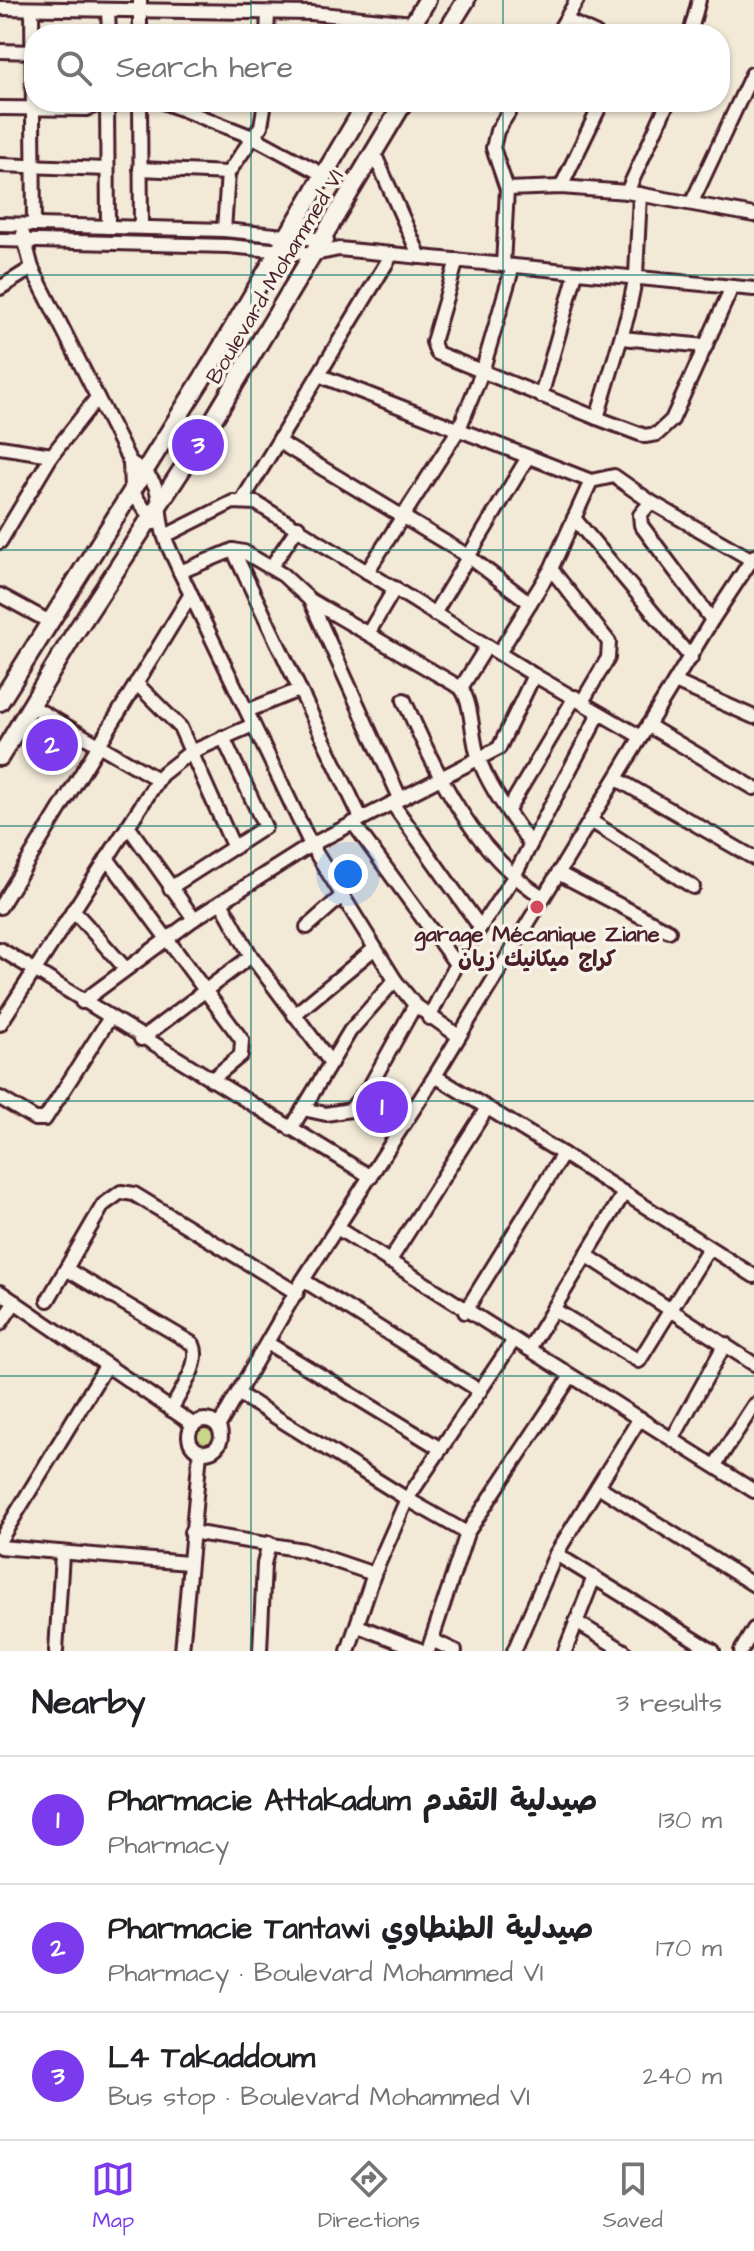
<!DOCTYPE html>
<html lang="en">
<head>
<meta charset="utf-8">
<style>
  body { margin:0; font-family:"Architects Daughter","Playpen Sans Arabic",sans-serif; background:#f2f2f2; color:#202124 }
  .you { position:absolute; left:348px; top:874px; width:28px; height:28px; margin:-20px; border:6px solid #fff; border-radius:50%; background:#1a73e8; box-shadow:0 0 0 12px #1a73e833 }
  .badge { display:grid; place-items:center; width:52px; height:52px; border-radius:50%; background:#7c3aed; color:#fff; font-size:26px; font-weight:700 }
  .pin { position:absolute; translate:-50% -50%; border:4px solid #fff; box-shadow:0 2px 8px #0006 }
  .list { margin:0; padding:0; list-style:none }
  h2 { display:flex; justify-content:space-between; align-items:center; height:104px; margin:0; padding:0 32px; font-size:34px }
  h2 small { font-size:26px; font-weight:400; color:#757577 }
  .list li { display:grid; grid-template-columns:52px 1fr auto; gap:24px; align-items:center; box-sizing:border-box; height:128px; padding:0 32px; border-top:2px solid #e0e0e0 }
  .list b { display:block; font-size:30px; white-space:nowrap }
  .list p { margin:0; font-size:26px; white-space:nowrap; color:#757577 }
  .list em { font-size:26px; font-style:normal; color:#757577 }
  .icon { flex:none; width:44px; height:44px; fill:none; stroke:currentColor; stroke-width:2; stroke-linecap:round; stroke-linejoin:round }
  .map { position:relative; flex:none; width:754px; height:1651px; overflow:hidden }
  .search { position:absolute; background:#fff; box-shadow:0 2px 6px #0004; left:24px; right:24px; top:24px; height:88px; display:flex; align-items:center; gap:20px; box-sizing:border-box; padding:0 28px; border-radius:32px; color:#757577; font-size:30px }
  .sheet { height:488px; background:#fff }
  nav { display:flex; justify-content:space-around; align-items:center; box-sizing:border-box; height:112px; border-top:2px solid #e0e0e0; background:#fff; font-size:22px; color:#757577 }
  nav a { display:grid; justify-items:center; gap:4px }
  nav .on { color:#7c3aed }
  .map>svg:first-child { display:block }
  .green { fill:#c9d68a; stroke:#8a7a5a; stroke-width:2 }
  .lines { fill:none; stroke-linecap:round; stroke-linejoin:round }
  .minor-casing { stroke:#4a1f2b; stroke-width:18 }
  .major-casing { stroke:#4a1f2b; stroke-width:22 }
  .minor { stroke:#f7f3e8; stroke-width:12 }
  .major { stroke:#f7f3e8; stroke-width:16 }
  .grid { fill:none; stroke:#0f766e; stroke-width:2; stroke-opacity:0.55 }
  .poi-dot { fill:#d1495b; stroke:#f7f3e8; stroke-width:3 }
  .labels { text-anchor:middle; stroke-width:7; stroke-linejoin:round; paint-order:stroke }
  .street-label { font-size:22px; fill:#4a1f2b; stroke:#f7f3e8 }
  .poi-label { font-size:22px; font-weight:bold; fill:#4a1f2b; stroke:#f7f3e8 }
</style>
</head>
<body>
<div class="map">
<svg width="754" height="1651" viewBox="0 0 754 1651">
  <rect width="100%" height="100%" fill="#f2e9d7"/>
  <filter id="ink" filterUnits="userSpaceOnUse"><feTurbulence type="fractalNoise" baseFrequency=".0125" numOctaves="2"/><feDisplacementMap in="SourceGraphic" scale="16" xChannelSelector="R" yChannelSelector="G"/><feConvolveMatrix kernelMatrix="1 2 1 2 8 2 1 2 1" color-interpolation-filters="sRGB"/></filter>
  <g filter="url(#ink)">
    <circle class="green" cx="204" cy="1436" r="13"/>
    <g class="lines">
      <g class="minor-casing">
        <g id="minor">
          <polyline points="140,0 140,34"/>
          <polyline points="0,8 311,13 413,23"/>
          <polyline points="32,10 34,225"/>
          <polyline points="108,11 109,34"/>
          <polyline points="566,20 596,34"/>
          <polyline points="267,34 268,14"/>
          <polyline points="557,34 577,0"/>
          <polyline points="690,34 699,0"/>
          <polyline points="0,51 34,52"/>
          <polyline points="107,102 108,227"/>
          <polyline points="140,102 141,227"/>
          <polyline points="163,102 255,138 324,175"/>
          <polyline points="0,108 86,109 105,102"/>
          <polyline points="374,153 420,257"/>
          <polyline points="0,165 107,169"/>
          <polyline points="140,169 228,173"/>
          <polyline points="561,187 602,102"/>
          <polyline points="507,189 561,187 627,192 754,215"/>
          <polyline points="627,192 668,102"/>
          <polyline points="640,194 636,275 628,314 597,418 645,436 657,434 672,420 732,287"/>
          <polyline points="692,202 752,74"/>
          <polyline points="0,224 224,230 327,240"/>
          <polyline points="224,230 228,173 261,126 265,102"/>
          <polyline points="23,234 32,268 130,462 131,490 154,523"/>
          <polyline points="0,240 228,246 315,254 339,249 754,289"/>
          <polyline points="457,260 433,342 437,353 597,418"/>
          <polyline points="503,265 507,189 493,148 497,131 515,102"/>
          <polyline points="0,288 32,268"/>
          <polyline points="622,338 706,346"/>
          <polyline points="321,376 591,481"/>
          <polyline points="541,396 576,273"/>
          <polyline points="279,442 468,556 530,603"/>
          <polyline points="0,447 52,455"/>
          <path d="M130,462C167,484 155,498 163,531C166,545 175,559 180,572L311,845L395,980L415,1005L457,1035"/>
          <polyline points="242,501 392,254"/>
          <polyline points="651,502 640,515 641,525 712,620"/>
          <polyline points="574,518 691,658"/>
          <polyline points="165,536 233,502 256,503 534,675 641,737"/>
          <polyline points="0,542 52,455 96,399"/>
          <polyline points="233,550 361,818"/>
          <polyline points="271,567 298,527"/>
          <polyline points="551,569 609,642 608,658 582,702"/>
          <path d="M180,572L233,550L244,552L283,575L310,600L461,688C473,705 471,735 478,756C488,787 512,817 530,844"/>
          <polyline points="367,572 459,429 482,372 513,266"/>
          <polyline points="0,595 48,621"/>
          <polyline points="310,600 400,798"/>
          <polyline points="434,614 528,457"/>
          <polyline points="369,632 395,588"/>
          <polyline points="499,653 551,569 591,481 614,476 651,502 754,561"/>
          <polyline points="675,682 754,717"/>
          <polyline points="136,683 180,727 234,848"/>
          <polyline points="461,688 487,646"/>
          <path d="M404,700C437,774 473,853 543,897"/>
          <polyline points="30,705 157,779"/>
          <polyline points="247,711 299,690"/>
          <polyline points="649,726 754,788"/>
          <polyline points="617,779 754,858"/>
          <polyline points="392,803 480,927"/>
          <polyline points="508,810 575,697"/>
          <polyline points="591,821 693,887"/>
          <polyline points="353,823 456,964"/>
          <polyline points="128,826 194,919"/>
          <polyline points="107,858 242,1040 241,1055 211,1080"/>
          <polyline points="558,873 669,931"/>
          <polyline points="170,888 265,827 223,737"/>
          <polyline points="221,902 251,956 331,1063"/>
          <polyline points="0,907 191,594"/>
          <polyline points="73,910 126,969"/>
          <polyline points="307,927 343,895"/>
          <polyline points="0,949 371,1177"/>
          <polyline points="82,1002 194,919 311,845 499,748 534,675"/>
          <polyline points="294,1015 375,948"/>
          <polyline points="429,1018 456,964 513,878 599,714"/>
          <polyline points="0,1024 161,775 189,753 253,725"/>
          <polyline points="141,1039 251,956"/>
          <polyline points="435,1076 563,1154 465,1312"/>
          <polyline points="0,1098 35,1119 45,1119 109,1019"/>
          <polyline points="303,1109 326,1114 350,1110 370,1086 415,1005"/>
          <polyline points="291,1129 350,1031 395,980"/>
          <polyline points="563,1154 754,1276"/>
          <polyline points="337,1228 754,1491"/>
          <polyline points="586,1255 754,1364"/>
          <polyline points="389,1262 487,1108"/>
          <path d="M66,1269L193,1344C202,1363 180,1392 171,1410"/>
          <polyline points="303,1280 480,1391"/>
          <polyline points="0,1292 194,1425"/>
          <polyline points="48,1300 103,1205 121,1192 134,1194 297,1293"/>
          <polyline points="553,1309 639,1361 709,1248"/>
          <polyline points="0,1324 15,1302"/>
          <polyline points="269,1344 441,1449"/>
          <polyline points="529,1349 624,1193"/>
          <polyline points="239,1394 407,1499 467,1533"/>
          <circle cx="205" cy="1436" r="16"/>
          <polyline points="218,1427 303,1280 435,1076 712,620 754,556"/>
          <polyline points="673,1438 725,1344"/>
          <polyline points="715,1465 754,1405"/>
          <polyline points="598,1486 754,1585"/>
          <polyline points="191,1532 303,1550 374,1574"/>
          <polyline points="0,1540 106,1366"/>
          <polyline points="0,1547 188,1563"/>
          <polyline points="556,1554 713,1651"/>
          <polyline points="576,1622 624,1651"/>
          <polyline points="358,1626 423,1651"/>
          <polyline points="432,1640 455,1651"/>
          <polyline points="56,1651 62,1554"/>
          <polyline points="182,1651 200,1452"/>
          <polyline points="260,1651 264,1564 269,1543"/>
          <polyline points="348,1651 374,1574 407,1499 514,1340"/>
          <polyline points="428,1651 467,1533 571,1376"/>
          <polyline points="514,1651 556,1554 640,1418"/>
          <polyline points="565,1651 594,1577"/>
          <polyline points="741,1651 754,1629"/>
        </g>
      </g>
      <g class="major-casing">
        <g id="major">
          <polyline points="407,34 427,0"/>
          <polyline points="445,34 466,0"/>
          <polyline points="0,702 212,363 367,102"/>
          <polyline points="0,757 73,636 198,445 404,102"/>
        </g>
      </g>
      <use href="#minor" class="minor"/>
      <use href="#major" class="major"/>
    </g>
  </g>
  <path class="grid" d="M251,0V34M503,0V34M251,102V1651M503,102V1651M0,275H754M0,550H754M0,826H754M0,1101H754M0,1376H754"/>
  <circle class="poi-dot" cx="537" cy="907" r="8"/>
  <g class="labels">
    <g class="street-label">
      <text transform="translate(274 276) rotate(-59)" y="8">Boulevard Mohammed VI</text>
    </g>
    <g class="poi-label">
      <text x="537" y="941">garage Mécanique Ziane<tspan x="537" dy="25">كراج ميكانيك زيان</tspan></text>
    </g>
  </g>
</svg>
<div class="you"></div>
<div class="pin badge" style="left:382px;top:1107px">1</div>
<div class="pin badge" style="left:52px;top:745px">2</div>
<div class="pin badge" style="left:198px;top:445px">3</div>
<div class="search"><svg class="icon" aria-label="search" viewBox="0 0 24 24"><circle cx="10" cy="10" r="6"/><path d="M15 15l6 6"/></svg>Search here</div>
</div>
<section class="sheet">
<h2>Nearby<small>3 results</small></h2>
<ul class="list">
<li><span class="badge">1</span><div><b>Pharmacie Attakadum صيدلية التقدم</b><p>Pharmacy</p></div><em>130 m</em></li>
<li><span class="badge">2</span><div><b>Pharmacie Tantawi صيدلية الطنطاوي</b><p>Pharmacy · Boulevard Mohammed VI</p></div><em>170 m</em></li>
<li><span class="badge">3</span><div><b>L4 Takaddoum</b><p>Bus stop · Boulevard Mohammed VI</p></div><em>240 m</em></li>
</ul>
</section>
<nav>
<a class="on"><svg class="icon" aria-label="map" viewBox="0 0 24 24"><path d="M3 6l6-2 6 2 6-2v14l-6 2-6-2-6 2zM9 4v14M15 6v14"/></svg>Map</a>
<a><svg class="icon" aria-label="directions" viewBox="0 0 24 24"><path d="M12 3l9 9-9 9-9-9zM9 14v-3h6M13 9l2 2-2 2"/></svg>Directions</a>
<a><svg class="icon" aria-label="saved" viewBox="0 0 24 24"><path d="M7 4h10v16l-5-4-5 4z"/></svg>Saved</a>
</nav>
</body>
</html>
